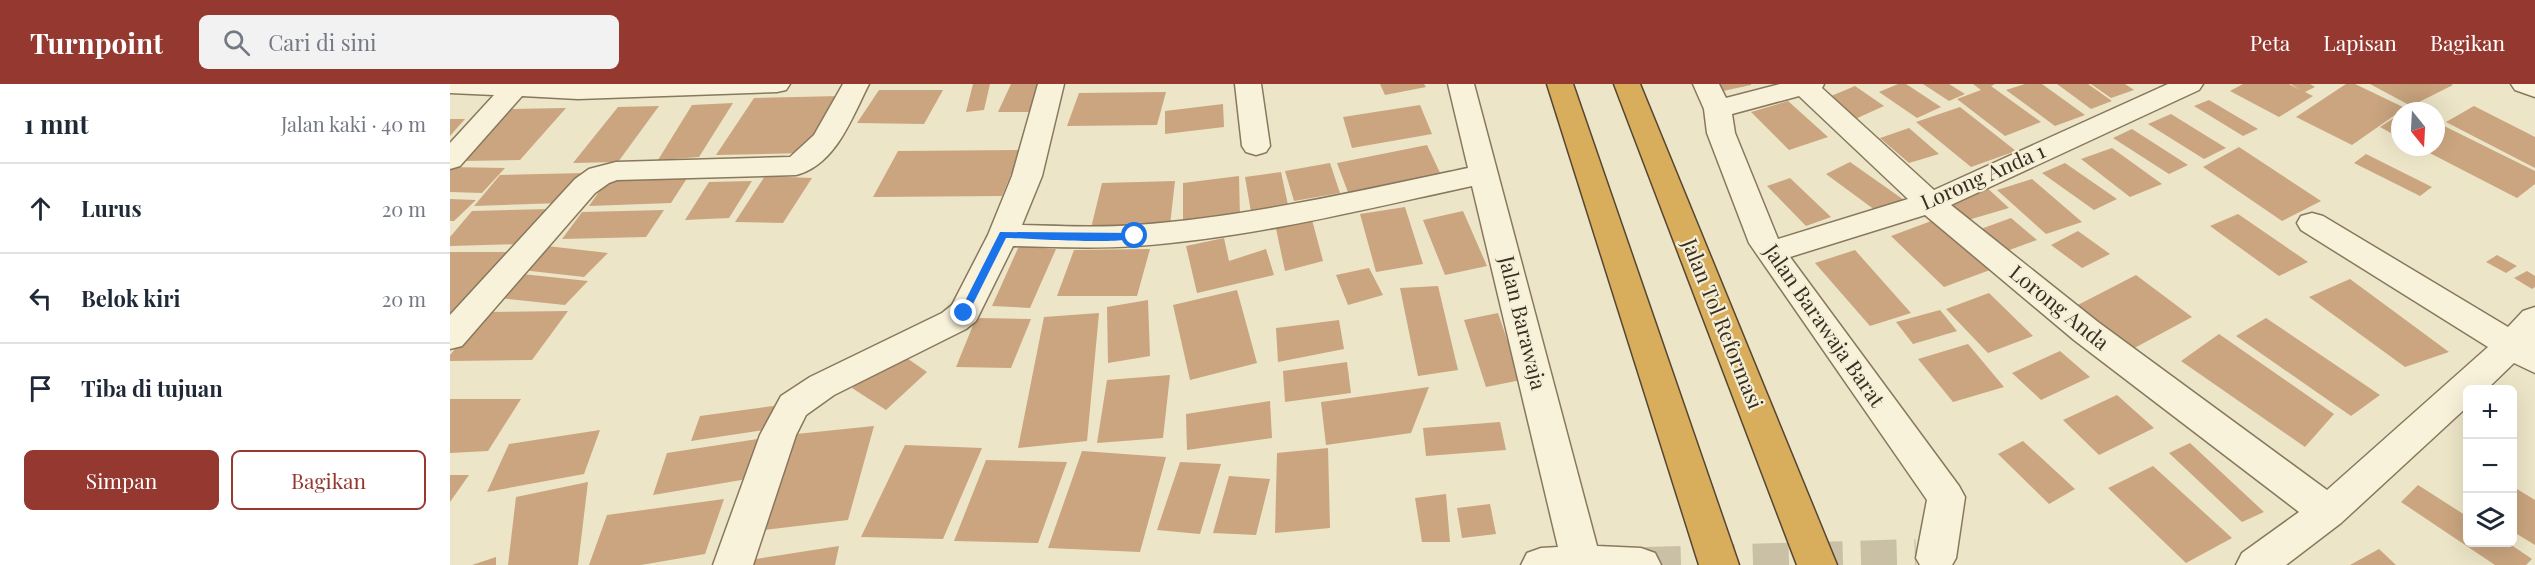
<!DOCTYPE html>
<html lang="id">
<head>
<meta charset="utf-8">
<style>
  body { margin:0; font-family:"Playfair Display",serif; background:#f2f2f3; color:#1f2937 }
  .controls { position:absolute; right:18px; bottom:18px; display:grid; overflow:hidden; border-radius:9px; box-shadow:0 6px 24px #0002 }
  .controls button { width:54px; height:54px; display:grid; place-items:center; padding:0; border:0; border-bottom:2px solid #e0e1e3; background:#fff; color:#1f2937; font:30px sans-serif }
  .compass { position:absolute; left:1941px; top:18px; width:54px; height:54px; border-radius:50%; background:#fff; box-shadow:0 6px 24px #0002; rotate:162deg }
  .stop { position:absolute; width:18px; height:18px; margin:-14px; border:4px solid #1a73e8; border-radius:50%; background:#fff }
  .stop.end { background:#1a73e8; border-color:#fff; box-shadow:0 2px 6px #0008 }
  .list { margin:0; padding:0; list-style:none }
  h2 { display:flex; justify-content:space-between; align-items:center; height:78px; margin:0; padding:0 24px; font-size:26px }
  h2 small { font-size:20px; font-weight:400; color:#747a83 }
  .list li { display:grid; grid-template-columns:39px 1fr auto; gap:18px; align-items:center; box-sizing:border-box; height:90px; padding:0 24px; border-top:2px solid #e0e1e3 }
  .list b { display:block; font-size:22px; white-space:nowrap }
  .list em { font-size:20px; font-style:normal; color:#747a83 }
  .actions { display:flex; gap:12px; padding:18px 24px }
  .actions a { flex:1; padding:14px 0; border:2px solid #95382f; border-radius:9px; text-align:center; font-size:21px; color:#95382f }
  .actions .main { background:#95382f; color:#fff }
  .icon { flex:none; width:33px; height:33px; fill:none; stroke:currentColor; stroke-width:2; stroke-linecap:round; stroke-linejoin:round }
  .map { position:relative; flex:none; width:2085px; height:481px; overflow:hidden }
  header { display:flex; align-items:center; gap:36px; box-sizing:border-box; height:84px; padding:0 30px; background:#95382f; color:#fff }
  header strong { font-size:28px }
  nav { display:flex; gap:33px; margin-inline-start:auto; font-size:21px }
  .search { width:420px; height:54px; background:#f2f2f3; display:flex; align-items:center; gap:15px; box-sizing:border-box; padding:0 21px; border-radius:9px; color:#747a83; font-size:22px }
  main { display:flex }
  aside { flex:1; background:#fff }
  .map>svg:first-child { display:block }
  .building { fill:#caa57f }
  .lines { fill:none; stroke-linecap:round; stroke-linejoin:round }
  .minor-tunnel { stroke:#c9c0a6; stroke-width:36; stroke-dasharray:36 18; stroke-linecap:butt }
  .minor-casing { stroke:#88785d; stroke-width:3 }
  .highway-casing { stroke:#564631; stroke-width:3 }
  .minor { fill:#f8f2da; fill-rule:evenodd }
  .highway { fill:#d8ad5c; fill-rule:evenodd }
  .route { fill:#1a73e8 }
  .labels { text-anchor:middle; stroke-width:4.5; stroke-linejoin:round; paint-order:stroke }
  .street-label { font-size:21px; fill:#392e20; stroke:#f5efd7 }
</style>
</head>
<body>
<header>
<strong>Turnpoint</strong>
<div class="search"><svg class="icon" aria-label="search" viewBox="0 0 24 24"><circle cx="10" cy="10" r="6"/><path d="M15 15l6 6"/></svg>Cari di sini</div>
<nav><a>Peta</a><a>Lapisan</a><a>Bagikan</a></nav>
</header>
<main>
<aside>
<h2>1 mnt<small>Jalan kaki · 40 m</small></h2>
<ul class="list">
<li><svg class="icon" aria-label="ahead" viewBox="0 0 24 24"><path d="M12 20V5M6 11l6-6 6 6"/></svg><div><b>Lurus</b></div><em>20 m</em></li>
<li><svg class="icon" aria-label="left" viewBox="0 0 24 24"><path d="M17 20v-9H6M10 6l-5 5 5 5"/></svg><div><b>Belok kiri</b></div><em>20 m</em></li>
<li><svg class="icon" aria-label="arrive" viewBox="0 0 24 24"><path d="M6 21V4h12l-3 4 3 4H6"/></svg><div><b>Tiba di tujuan</b></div></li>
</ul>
<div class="actions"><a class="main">Simpan</a><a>Bagikan</a></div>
</aside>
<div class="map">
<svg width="2085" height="481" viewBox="0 0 2085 481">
  <rect width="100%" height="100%" fill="#ede5c7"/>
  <g class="building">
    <polygon points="523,0 540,0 534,26 516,28"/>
    <polygon points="561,0 594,0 582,28 548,28"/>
    <polygon points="930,0 974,0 976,3 935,11"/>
    <polygon points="1266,0 1301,0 1301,1 1273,7"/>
    <polygon points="1448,0 1456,0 1491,23 1467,34 1429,8"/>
    <polygon points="1473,0 1499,0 1515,10 1499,17"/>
    <polygon points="1523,0 1545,0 1541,2 1591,38 1555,52 1507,15 1531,6"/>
    <polygon points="1575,0 1592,0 1635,31 1605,42 1556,6"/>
    <polygon points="1607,0 1638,0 1662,17 1641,25"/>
    <polygon points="1641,0 1675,0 1684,6 1661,14"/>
    <polygon points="1793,0 1839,0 1850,6 1841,0 1860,0 1865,3 1855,8 1863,12 1829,33 1780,7"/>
    <polygon points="1896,0 1905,0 1955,24 1902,61 1846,33"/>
    <polygon points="1920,0 2001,0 2003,1 1961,22"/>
    <polygon points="1405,2 1434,22 1403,36 1374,15"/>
    <polygon points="429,6 493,6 474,40 407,39"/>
    <polygon points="716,8 707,41 617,42 629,9"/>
    <polygon points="390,12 358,69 266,71 304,14"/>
    <polygon points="1759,16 1808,45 1793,52 1744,22"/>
    <polygon points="1338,17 1378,53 1339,66 1301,28"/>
    <polygon points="283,19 249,73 208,76 242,21"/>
    <polygon points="773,20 774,43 715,50 715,27"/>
    <polygon points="970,21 982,50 902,64 893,33"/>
    <polygon points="209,22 168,78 123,79 168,23"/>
    <polygon points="2024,22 2085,53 2085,84 1996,38"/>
    <polygon points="1510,23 1566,67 1521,83 1466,38"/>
    <polygon points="116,24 70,76 12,77 60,25"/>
    <polygon points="1721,30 1776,64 1754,75 1698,40"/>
    <polygon points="1950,30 1950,54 1930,43"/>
    <polygon points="0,35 15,35 0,52"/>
    <polygon points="1986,38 2085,87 2085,100 2067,114 1968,63 1986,63"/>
    <polygon points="1459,44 1489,70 1459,79 1430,54"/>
    <polygon points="1682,45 1738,81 1719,90 1663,54"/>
    <polygon points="977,61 991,91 899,111 887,79"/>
    <polygon points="1789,63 1871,117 1832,137 1753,83"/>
    <polygon points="1662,64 1712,100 1680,113 1631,75"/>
    <polygon points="571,66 552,112 423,113 448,67"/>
    <polygon points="1916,70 1982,103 1970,112 1904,79"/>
    <polygon points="1400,78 1454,116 1429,129 1376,90"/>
    <polygon points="880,79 890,109 844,117 835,87"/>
    <polygon points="1615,79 1667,115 1644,126 1592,89"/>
    <polygon points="0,83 55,84 32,109 0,108"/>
    <polygon points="241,88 221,119 139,122 160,92"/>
    <polygon points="831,88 838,121 801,128 795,93"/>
    <polygon points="135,89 111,119 24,122 50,91"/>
    <polygon points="315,92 362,94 333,139 285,138"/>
    <polygon points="789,92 790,133 733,139 733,99"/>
    <polygon points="1340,94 1381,133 1356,142 1317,102"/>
    <polygon points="1582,95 1632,138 1596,150 1547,106"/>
    <polygon points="302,97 279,134 235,136 259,98"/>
    <polygon points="725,97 720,141 641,144 652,99"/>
    <polygon points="1535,102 1559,124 1518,136 1495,114"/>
    <polygon points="0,115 26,116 4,137 0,137"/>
    <polygon points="955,123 973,180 926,188 910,130"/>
    <polygon points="100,125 73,160 0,162 0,153 22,127"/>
    <polygon points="214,126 196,153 112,155 132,128"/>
    <polygon points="1013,127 1037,182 995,191 973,136"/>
    <polygon points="1788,130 1858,178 1829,192 1760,142"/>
    <polygon points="861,132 873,177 835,187 825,140"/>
    <polygon points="1561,134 1587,156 1554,168 1528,146"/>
    <polygon points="1484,136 1540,186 1494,203 1441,152"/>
    <polygon points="1628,147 1660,170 1632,184 1601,161"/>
    <polygon points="774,154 779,177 816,165 824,191 747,209 736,162"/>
    <polygon points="97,162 158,169 134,193 72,186"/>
    <polygon points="569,162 606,165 580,224 542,222"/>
    <polygon points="700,165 687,212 607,212 624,166"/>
    <polygon points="1405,166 1461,229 1420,242 1365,179"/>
    <polygon points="0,168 62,168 0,241"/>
    <polygon points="2047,171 2067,182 2056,189 2036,178"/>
    <polygon points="919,184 933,211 898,221 886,191"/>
    <polygon points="2077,187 2085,192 2085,203 2082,205 2064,194"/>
    <polygon points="72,190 138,197 115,221 49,214"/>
    <polygon points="1686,191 1742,233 1677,268 1622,224"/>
    <polygon points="1900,195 1999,268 1955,283 1859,213"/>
    <polygon points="988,202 1008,286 968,292 950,204"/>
    <polygon points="787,206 807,279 740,296 723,221"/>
    <polygon points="1539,209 1583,252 1538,269 1496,225"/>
    <polygon points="698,216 700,272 658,279 657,223"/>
    <polygon points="1490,226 1507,247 1463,260 1446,238"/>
    <polygon points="118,227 82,276 0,277 0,271 35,228"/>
    <polygon points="649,229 637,357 568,364 594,233"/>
    <polygon points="1048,229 1071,296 1036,303 1014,236"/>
    <polygon points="526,234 581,235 561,284 506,283"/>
    <polygon points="1816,234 1930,311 1901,332 1786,252"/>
    <polygon points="889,236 894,265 828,278 826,244"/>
    <polygon points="1769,250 1884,330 1855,363 1731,277"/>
    <polygon points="1518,260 1554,303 1503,318 1468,275"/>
    <polygon points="1610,267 1640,293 1591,316 1562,289"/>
    <polygon points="448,268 477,288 436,326 402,304"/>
    <polygon points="897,278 901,309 835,318 833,287"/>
    <polygon points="720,291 713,354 647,359 657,296"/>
    <polygon points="979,303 961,349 876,361 871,318"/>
    <polygon points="1667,311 1704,344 1649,371 1613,336"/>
    <polygon points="0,315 71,315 38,367 0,369"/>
    <polygon points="820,317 822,354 737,366 736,330"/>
    <polygon points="330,321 321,345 241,357 250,332"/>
    <polygon points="1050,338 1056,366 976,372 973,344"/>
    <polygon points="424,342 398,436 314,446 346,350"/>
    <polygon points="150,346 134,390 37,408 59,360"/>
    <polygon points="320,353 309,393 203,411 217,369"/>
    <polygon points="1573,357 1625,405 1599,420 1548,370"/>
    <polygon points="1740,359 1814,428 1792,438 1719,369"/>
    <polygon points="455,361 532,364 493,455 411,453"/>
    <polygon points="878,364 880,444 825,449 827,369"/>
    <polygon points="632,367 716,373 690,468 598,464"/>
    <polygon points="536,376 617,378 588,459 504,457"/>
    <polygon points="730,378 771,380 750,450 707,446"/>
    <polygon points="1703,382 1782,454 1736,479 1658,404"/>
    <polygon points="0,391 19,391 0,418"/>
    <polygon points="779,392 820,395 806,451 763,449"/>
    <polygon points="138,398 128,481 58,481 66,413"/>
    <polygon points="1968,401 2018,433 2018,458 2057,458 2082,475 2076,481 2045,481 1951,418"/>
    <polygon points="2062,402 2085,416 2085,461 2062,447"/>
    <polygon points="996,410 1000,458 972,458 965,414"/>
    <polygon points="274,415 255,470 191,481 139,481 157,431"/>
    <polygon points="1040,420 1046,450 1012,454 1007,424"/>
    <polygon points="389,462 385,481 298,481 299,476"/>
    <polygon points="1929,465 1946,481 1900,481"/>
    <polygon points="46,473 46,481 22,481"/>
  </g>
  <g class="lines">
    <polyline class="minor-tunnel" points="1195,481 1466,473"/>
    <g class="minor-casing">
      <g id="minor">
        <polygon points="0,0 340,0 336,6 327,8 128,15 72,12 10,82 0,85 0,59 44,11 0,9"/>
        <path d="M393,0H419C402,33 386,81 346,91L167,96L159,99L145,109L12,262L0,265V231L125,95L139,85L166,78L340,73L364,51Z"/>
        <path d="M588,0H614L592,92L572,141C610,142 648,144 686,141C798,133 908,107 1018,84L998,0H1024L1147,462L1191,464L1205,469L1211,481H1071L1077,469L1091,464L1108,463L1022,102C911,126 800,154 686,162C645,165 604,163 563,162L526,237L516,245L384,311L356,331L346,351L303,481H263L310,351L331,312L360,293L492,229L502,221L538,151L562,92Z"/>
        <polygon points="785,0 811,0 820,62 816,68 806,71 796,68 792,62"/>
        <path d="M1243,0H1269L1276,14L1330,0H1374L1372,4L1484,106L1718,0H1753L1749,6L1501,121L1648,238L1877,406L2038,263L1851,146L1847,139L1851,132L1862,129L1873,132L2058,243L2073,227L2085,223V289L2064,279L2036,306H2018V322L1891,439L1836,481H1786L1792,469L1849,428L1624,256L1475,131L1340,173L1509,402L1515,413L1506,474L1502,481H1470L1466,474L1477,416L1299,159L1257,49L1254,25ZM1349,12L1458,115L1328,155L1285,49L1282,30Z"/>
        <polygon points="2061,0 2085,0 2085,13 2065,6"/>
      </g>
    </g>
    <g class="highway-casing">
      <g id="highway">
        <polygon points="1097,0 1123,0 1289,481 1249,481"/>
        <polygon points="1164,0 1190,0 1387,481 1347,481"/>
      </g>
    </g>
    <use href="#minor" class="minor"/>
    <use href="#highway" class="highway"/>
  </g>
  <path class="route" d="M550,148L685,149L689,152C677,162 578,154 556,154L517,232H510L509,229Z"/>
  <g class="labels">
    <g class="street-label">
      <text transform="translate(1533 93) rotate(-24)" y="7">Lorong Anda 1</text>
      <text transform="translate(1609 224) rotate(39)" y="7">Lorong Anda</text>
      <text transform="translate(1072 239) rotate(76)" y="7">Jalan Barawaja</text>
      <text transform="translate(1272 240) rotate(68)" y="7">Jalan Tol Reformasi</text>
      <text transform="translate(1374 242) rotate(55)" y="7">Jalan Barawaja Barat</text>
    </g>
  </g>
</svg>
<div class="controls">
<button>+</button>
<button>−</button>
<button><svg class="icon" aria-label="layers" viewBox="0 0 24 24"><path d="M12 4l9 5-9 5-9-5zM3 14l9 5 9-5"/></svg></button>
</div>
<svg class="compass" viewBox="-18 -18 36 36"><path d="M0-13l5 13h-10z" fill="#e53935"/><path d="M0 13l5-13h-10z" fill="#747a83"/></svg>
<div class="stop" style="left:685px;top:152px"></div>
<div class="stop end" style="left:514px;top:229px"></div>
</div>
</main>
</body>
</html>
